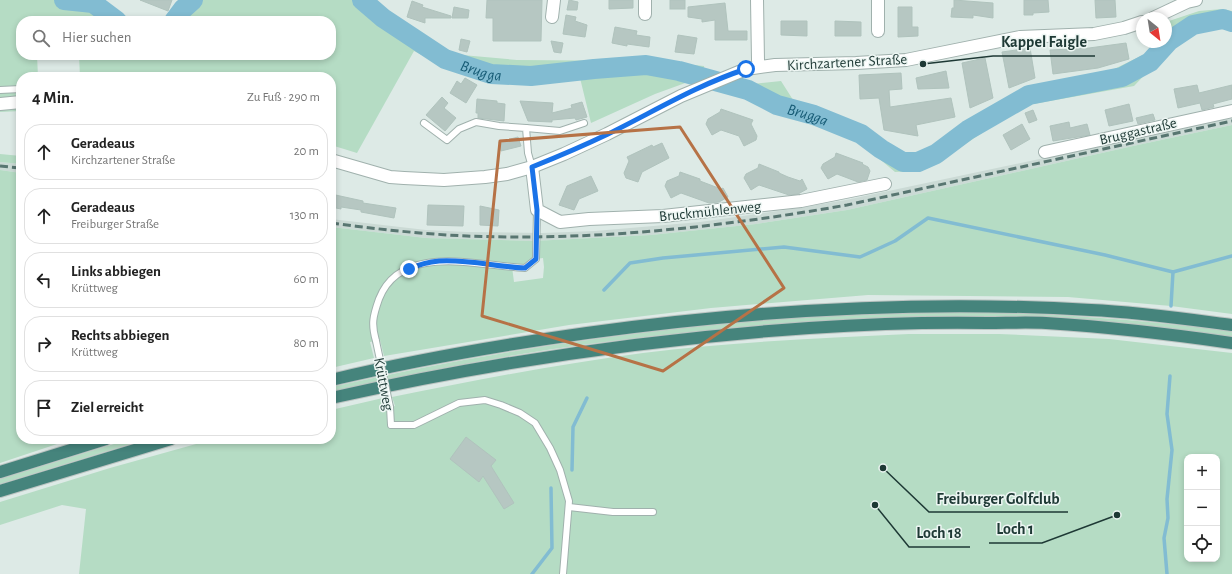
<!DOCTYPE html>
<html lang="de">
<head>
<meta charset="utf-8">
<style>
  body { margin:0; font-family:"Alegreya Sans",sans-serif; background:#f2f2f2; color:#222 }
  .controls { position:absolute; right:12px; bottom:12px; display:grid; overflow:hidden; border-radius:8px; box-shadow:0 2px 6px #0003 }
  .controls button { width:36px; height:36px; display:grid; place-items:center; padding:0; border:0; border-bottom:1px solid #e0e0e0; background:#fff; color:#222; font:20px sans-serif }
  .compass { position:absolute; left:1136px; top:12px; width:36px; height:36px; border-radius:50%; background:#fff; box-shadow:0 2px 6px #0003; rotate:150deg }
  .stop { position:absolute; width:12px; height:12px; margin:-9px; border:3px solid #1a73e8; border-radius:50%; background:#fff }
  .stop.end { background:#1a73e8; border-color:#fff; box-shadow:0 1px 4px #0008 }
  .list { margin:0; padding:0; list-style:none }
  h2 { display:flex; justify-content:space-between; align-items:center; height:52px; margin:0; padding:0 16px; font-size:17px }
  h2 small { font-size:13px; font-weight:400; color:#767676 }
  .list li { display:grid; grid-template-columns:26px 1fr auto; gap:12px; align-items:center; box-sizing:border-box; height:56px; margin:0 8px 8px; padding:0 8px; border:1px solid #e0e0e0; border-radius:16px }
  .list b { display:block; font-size:15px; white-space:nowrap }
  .list p { margin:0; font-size:13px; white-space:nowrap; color:#767676 }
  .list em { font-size:13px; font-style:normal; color:#767676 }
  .icon { flex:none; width:22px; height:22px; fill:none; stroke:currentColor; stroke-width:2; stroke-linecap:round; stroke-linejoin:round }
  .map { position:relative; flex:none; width:1232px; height:574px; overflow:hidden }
  .search { position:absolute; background:#fff; box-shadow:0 2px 6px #0003; left:16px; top:16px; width:320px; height:44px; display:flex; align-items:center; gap:10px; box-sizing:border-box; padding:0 14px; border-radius:16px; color:#767676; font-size:15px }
  .panel { position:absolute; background:#fff; box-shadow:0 2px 6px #0003; left:16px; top:72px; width:320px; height:372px; border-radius:16px }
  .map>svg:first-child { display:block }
  .built { fill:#cbdad5 }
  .green { fill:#b5dcc4; fill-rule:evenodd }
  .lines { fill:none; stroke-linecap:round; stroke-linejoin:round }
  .stream { stroke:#82bcd2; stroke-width:3.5 }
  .river { stroke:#82bcd2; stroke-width:20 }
  .building { fill:#b6c7c2; stroke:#b0c3bd }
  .service-casing { stroke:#a0b1ad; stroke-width:8 }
  .minor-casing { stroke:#a0b1ad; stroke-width:14 }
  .tertiary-casing { stroke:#a0b1ad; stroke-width:14 }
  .trunk-casing { stroke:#bcc4c2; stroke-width:14 }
  .service { stroke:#fff; stroke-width:6 }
  .minor { stroke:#fff; stroke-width:12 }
  .tertiary { stroke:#fff; stroke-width:12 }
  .trunk { stroke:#45847c; stroke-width:12 }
  .rail { stroke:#587671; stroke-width:3; stroke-dasharray:8 4; stroke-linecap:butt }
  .service-bridge-casing { stroke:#a0b1ad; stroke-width:8; stroke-linecap:butt }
  .service-bridge { stroke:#fff; stroke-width:6 }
  .route { stroke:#1a73e8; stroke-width:5 }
  .marked { fill:none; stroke:#b67246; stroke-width:3; stroke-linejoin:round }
  .labels { text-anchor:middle; stroke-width:3; stroke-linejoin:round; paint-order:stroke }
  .street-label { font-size:15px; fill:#1e3935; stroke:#edf6f3 }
  .water-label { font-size:16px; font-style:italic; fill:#175c76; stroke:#edf6f3 }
  .leader { fill:none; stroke:#1e3935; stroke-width:1.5 }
  .callout-dot { fill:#1e3935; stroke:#edf6f3; stroke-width:1.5 }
  .callout-label { font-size:16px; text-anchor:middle; font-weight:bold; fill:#1e3935; stroke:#edf6f3; stroke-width:3; stroke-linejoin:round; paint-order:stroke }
</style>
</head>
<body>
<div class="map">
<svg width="1232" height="574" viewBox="0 0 1232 574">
  <rect width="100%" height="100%" fill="#ddeae6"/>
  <g class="built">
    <polygon points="1232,118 1232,125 1133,146 847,210 756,224 651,235 533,241 426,238 331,227 331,219 426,230 467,232 542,233 595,231 700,222 799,208 846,200"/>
    <polygon points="0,162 21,164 21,173 0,170"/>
  </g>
  <g class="green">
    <polygon points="0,0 99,0 132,21 21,21 21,55 37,55 38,77 21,77 21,111 0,112"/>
    <path d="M189,0H375L397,18L447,50L462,55L517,60L653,61L704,66L705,74L688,82L655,94L591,123L580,78C557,80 535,85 512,83C478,79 444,67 414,51L357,153L331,145V77H80L79,55H331V21H170Z"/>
    <polygon points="1222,9 1232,11 1232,26 1218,25 1195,32 1156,63 1134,86 1022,106 934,165 916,171 895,172 843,128 790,115 734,93 725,92 744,85 781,81 795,103 847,120 906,158 926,159 1004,105 1044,85 1102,75 1147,53 1158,42 1166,42 1166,22 1199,11"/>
    <path d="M1232,125V314L1171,306L1068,297L868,295L711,308L569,325L384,356L380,340L370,342L374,358L331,368V227L426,238L533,241L651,235L756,224L847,210L1133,146ZM543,258L544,267L543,278L514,282L512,267L525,268L536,259Z"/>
    <polygon points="0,154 21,156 21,164 0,162"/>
    <polygon points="0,170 21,173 21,439 72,439 0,463"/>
    <path d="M983,312C1066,314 1149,321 1232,331V337C1149,325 1066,317 982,316C882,315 781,322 682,333C617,340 552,348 487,360C435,369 383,381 331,392V387C447,361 564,341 683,328C734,323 786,317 837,315C886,312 934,312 983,312Z"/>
    <path d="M909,334H999L1109,339L1232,353V574H79L86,509L62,505L0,525V502L110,468L214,439H331V410L383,398L386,408L395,406L392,397C476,380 559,364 643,353C731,342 820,338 909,334ZM1187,457H1217V559H1187Z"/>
    <polygon points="130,439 147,439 0,484 0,479"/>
  </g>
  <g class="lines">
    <g class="stream">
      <polyline points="604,290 630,263 663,258 784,247 860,257 895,241 928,218 1105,255 1173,272 1232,256"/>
      <polyline points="1171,306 1173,272"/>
      <polyline points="572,470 573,427 587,398"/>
      <polyline points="532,574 552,548 551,488"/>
      <polyline points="1167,574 1164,538 1168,518 1167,499 1172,450 1167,414 1170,376"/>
    </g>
    <g class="river">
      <polyline points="64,0 93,3 117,21"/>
      <path id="s1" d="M362,0L383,18L445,59L491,74L531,76L594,69L646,65L679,71L748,90L777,105L814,115L861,134L881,149L903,162H918L936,154L968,130L1029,95L1122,77L1150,62L1169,41L1193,25L1223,19L1232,22"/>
      <polyline points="174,21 183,9 193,0"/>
    </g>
  </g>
  <g class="building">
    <polygon points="140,0 172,0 168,11"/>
    <polygon points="487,0 542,0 541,41 493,41 493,18 486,18"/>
    <polygon points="569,0 578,2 577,10 567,10"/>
    <polygon points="609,0 633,0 633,8 609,9"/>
    <rect x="670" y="0" width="15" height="9"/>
    <polygon points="954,0 993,3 993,18 973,15 973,18 951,17 952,8 954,8"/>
    <polygon points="1024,0 1048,0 1049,12 1033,13 1033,15 1024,15"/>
    <polygon points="1095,0 1115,0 1116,17 1096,18"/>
    <polygon points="412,1 423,5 422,7 451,16 451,18 425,18 425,23 407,17"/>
    <polygon points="725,3 728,31 747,31 747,40 715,40 715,20 702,22 702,19 688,17 688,7"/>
    <polygon points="454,7 469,10 468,18 452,18"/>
    <polygon points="898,7 912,7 912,27 918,27 918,36 898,37"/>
    <polygon points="566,15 576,17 575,21 587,25 585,37 563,34"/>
    <polygon points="781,21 807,21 807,36 781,35"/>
    <polygon points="835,21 861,22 861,36 835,36"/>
    <polygon points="615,27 637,31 636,35 650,37 649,47 627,44 627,46 612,43"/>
    <polygon points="678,35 697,38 694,54 675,52"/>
    <polygon points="461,39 470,41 467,52 459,50"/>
    <polygon points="551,41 563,43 561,53 554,52"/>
    <polygon points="1126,43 1129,59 1098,68 1053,74 1050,50 1089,48"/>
    <polygon points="1030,48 1035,78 1009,88 1002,52"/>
    <polygon points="985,58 993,98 970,108 962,63"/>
    <polygon points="946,71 949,88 918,89 916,78"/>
    <polygon points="901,73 902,89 889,90 890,107 951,98 955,117 916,125 918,136 884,130 879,98 860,99 859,75"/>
    <polygon points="465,78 477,85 466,103 450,93 457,81 461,84"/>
    <polygon points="1197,85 1199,93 1232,85 1232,99 1213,104 1214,107 1202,110 1200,103 1178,108 1174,89"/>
    <polygon points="442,97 448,103 444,108 456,118 445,131 426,115"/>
    <polygon points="477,99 497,101 497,103 505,104 504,121 478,118 478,113 476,113"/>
    <polygon points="520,101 553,103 552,113 572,108 571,105 582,102 587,117 576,120 575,118 552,120 552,122 528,121"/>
    <polygon points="1129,104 1133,121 1109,126 1105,110"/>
    <polygon points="721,109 753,120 751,124 757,136 756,140 744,146 739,136 721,130 712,135 706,124 708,119 720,112"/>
    <polygon points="1033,110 1037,120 1029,123 1025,113"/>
    <polygon points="1153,114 1155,120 1138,124 1136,118"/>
    <polygon points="1069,122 1070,128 1087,124 1090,135 1053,141 1050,126"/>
    <polygon points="1022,124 1030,139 1011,150 1003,135"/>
    <polygon points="518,137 521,146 501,151 499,142"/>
    <polygon points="662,143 669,158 642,172 638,182 626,178 624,173 629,161 627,157 652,145 653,147"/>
    <polygon points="836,153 863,163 862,164 868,167 870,171 867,180 858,182 837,174 828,179 821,168 823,164 835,157"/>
    <polygon points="759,164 779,172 779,173 788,177 800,181 802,179 807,189 798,194 789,195 759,185 751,190 744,178 746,174 758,168"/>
    <polygon points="680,172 700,179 700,181 721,189 723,188 728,197 719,202 709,203 681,193 671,198 665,186 667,181 679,176"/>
    <polygon points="591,176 598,191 579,199 574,210 559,205 567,186"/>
    <polygon points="331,194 363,201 363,203 396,208 394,218 361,212 361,210 341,207 341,209 331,207"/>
    <polygon points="428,205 464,206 463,226 427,225"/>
    <polygon points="480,206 499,210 498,226 480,225"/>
    <polygon points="466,437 496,460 491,466 514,503 504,509 483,476 479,482 450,459"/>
  </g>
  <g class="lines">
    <g class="service-casing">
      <g id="service">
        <polyline points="0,90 21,89"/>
        <polyline points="424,123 447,140 459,129 476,122 499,126 526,128 528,153 532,167"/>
        <polyline points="526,128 560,131 584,123"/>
        <path d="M376,341C371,324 373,316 379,299C401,242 479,266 525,268L536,259L537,210"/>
        <polyline points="390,407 391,425 414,425 459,403 485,400 501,405 520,413 535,423 550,448 560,470 569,501 563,574"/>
        <polyline points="569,507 613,512 653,512"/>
      </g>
    </g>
    <g class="minor-casing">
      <g id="minor">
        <polyline points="757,0 758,60 759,66"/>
        <polyline points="645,14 645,0"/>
        <polyline points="552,17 554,0"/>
        <polyline points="878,31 878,0"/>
        <polyline points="1045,152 1232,111"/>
        <polyline points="532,167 537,210 560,222 589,219 663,216 801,201 885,184"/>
      </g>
    </g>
    <g class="tertiary-casing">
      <g id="tertiary">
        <polyline points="1153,18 1187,2 1196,0"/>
        <polyline points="0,104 21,102"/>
        <polyline points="331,160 390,177 404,178 444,180 485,177 507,174 532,167 564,154 607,134 681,96 746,69 775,65 856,63 906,60 1020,37 1094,34 1124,28 1142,22"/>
      </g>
    </g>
    <g class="trunk-casing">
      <g id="trunk">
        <path d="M331,380C415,360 501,345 587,333C754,310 923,300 1091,310C1138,312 1186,319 1232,325"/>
        <path d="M331,398C488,363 648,339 809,328C869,324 927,322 987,323C1006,323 1026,322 1046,323C1108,327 1170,334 1232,343"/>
        <polyline points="0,472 106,439"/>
        <polyline points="0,491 171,439"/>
      </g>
    </g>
    <use href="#service" class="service"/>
    <use href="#minor" class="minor"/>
    <use href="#tertiary" class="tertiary"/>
    <use href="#trunk" class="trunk"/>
    <g class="rail">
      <polyline points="0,166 21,168"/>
      <path d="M331,223C376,229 421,234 467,236C594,241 722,227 847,205L1232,121"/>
    </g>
    <g class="service-bridge-casing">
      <polyline id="service-bridge" points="376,341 390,407"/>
    </g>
    <use href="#service-bridge" class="service-bridge"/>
  </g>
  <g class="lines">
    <path class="route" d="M409,269C418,265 428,262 439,261C468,259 497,267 525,268L536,259L537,210L532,167C557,157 583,146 608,134C653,112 697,85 746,69"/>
  </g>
  <path class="marked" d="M680,127L784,288L663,371L482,316L500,141Z"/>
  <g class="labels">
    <g class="street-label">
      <text transform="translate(847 62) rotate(-3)" y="5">Kirchzartener Straße</text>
      <text transform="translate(1138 131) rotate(-13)" y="5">Bruggastraße</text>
      <text transform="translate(710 211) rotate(-6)" y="5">Bruckmühlenweg</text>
      <text transform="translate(384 384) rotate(79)" y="5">Krüttweg</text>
    </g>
    <g class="water-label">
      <text dy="6" stroke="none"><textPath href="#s1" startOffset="140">Brugga</textPath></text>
      <text dy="6" stroke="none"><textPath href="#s1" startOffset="476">Brugga</textPath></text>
    </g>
  </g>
  <path class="leader" d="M923 64L993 56H1095M883 468L929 512H1068M1117 515L1042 543H989M875 505L909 547H970"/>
  <g class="callout-dot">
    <circle cx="923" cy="64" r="4"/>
    <circle cx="883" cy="468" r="4"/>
    <circle cx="1117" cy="515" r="4"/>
    <circle cx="875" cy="505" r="4"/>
  </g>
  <g class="callout-label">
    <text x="1044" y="47">Kappel Faigle</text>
    <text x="998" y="504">Freiburger Golfclub</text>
    <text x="1015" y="534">Loch 1</text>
    <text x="939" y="538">Loch 18</text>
  </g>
</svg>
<div class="controls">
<button>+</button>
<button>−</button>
<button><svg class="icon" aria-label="locate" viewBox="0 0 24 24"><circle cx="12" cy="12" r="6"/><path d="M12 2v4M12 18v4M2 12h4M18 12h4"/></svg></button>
</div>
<svg class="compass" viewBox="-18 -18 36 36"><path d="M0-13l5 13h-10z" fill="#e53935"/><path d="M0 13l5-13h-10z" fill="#767676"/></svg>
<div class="stop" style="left:746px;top:69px"></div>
<div class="stop end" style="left:409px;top:269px"></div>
<div class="search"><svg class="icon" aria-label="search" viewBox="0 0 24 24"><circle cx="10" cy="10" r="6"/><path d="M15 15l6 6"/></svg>Hier suchen</div>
<section class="panel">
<h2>4 Min.<small>Zu Fuß · 290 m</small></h2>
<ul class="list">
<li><svg class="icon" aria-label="ahead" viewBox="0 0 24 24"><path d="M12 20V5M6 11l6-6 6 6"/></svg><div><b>Geradeaus</b><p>Kirchzartener Straße</p></div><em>20 m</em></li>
<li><svg class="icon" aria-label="ahead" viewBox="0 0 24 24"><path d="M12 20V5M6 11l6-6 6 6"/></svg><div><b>Geradeaus</b><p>Freiburger Straße</p></div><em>130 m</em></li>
<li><svg class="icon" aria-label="left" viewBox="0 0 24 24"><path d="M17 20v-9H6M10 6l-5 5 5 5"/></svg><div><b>Links abbiegen</b><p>Krüttweg</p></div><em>60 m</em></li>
<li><svg class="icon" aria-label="right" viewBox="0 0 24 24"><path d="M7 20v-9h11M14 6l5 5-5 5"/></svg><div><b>Rechts abbiegen</b><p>Krüttweg</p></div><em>80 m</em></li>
<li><svg class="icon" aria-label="arrive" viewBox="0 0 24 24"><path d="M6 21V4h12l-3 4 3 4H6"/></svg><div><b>Ziel erreicht</b></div></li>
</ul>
</section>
</div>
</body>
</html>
